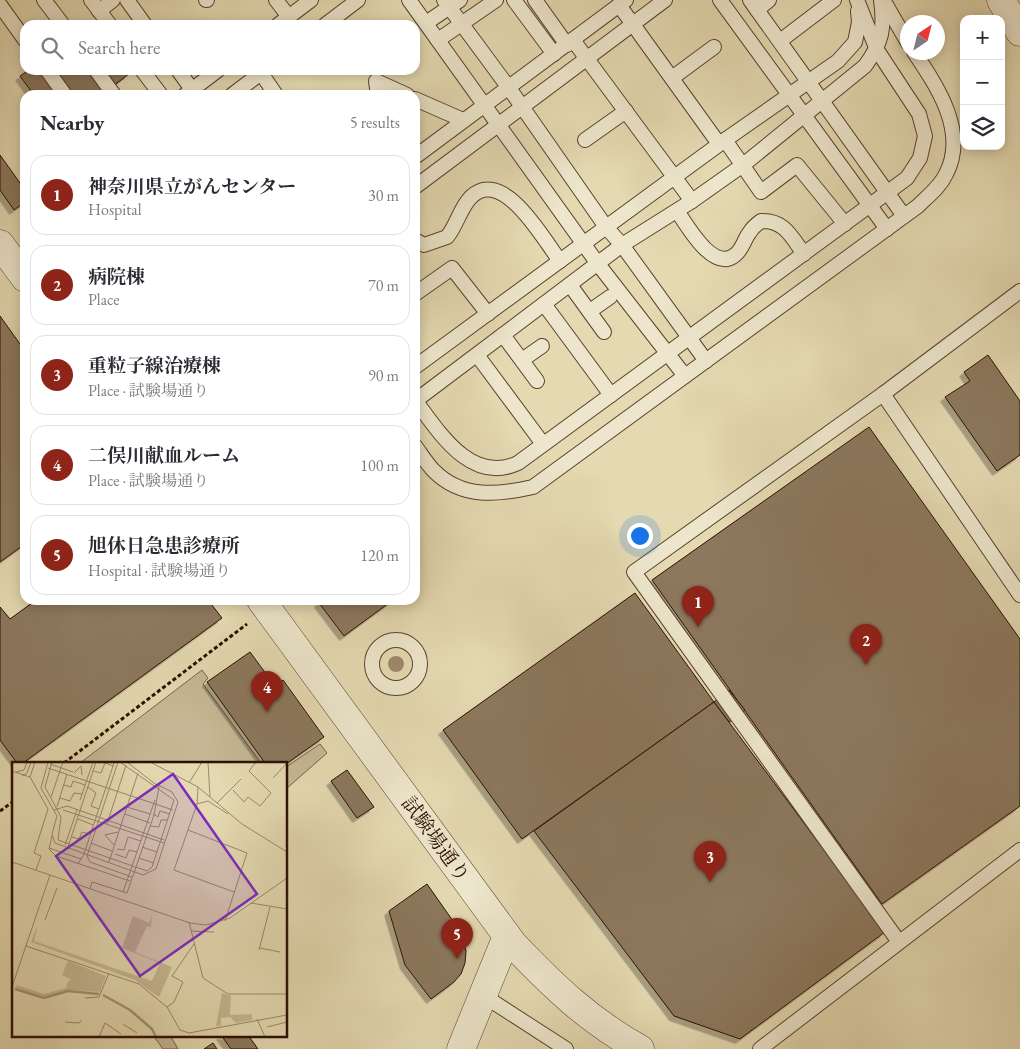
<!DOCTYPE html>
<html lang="en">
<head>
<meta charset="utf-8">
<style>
  body { margin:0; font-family:"EB Garamond","Noto Serif JP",serif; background:#f7f7f7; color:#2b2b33 }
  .controls { position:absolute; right:15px; top:15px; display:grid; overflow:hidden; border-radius:10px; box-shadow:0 2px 12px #0003 }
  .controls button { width:45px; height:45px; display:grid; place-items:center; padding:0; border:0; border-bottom:1px solid #e1e1e2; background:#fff; color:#2b2b33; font:25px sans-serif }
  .compass { position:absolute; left:900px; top:15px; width:45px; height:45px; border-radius:50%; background:#fff; box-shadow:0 2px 12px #0003; rotate:35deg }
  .you { position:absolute; left:639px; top:535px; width:18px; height:18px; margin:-12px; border:4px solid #fff; border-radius:50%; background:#1a73e8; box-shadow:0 0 0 8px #1a73e833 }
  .badge { display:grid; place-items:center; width:32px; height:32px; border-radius:50%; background:#8f2418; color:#fff; font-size:16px; font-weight:700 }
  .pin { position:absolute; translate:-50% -41px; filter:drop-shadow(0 1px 2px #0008) }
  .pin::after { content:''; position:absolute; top:26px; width:18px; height:15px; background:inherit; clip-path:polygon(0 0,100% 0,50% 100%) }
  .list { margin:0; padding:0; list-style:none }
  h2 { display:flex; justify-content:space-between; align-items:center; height:65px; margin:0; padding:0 20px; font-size:21px }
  h2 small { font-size:16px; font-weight:400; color:#7c7c81 }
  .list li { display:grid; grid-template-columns:32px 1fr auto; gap:15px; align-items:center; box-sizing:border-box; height:80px; margin:0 10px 10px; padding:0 10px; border:1px solid #e1e1e2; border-radius:15px }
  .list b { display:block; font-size:19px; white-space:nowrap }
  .list p { margin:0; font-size:16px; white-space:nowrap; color:#7c7c81 }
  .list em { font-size:16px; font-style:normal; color:#7c7c81 }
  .icon { flex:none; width:28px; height:28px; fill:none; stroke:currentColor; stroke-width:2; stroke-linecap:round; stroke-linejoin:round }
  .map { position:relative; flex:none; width:1020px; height:1049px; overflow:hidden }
  .search { position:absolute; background:#fff; box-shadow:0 2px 12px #0003; left:20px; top:20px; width:400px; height:55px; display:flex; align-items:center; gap:12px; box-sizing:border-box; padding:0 18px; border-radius:15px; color:#7c7c81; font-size:19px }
  .panel { position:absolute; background:#fff; box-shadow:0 2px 12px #0003; left:20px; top:90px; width:400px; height:515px; border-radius:15px }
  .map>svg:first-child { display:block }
  .green { fill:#c5b793; stroke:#78634b }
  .building { fill:#8c785d; stroke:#2c0f03; filter:url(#shadow) }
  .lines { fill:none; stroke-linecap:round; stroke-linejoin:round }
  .service-casing { stroke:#5a422e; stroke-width:16 }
  .minor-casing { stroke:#5a422e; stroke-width:29 }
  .tertiary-casing { stroke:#5a422e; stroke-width:29 }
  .path { stroke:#2c0f03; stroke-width:3; stroke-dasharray:4 2.5; stroke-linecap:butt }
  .service { stroke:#ede6cc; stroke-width:14 }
  .minor { stroke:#ede6cc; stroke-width:28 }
  .tertiary { stroke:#ede6cc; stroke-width:28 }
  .tree { fill:#9c8a6d }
  .labels { text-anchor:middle; stroke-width:5; stroke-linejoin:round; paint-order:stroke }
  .street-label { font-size:20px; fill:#2c0f03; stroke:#ede6cc }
  .inset-river { fill:none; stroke:#a59476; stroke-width:2.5 }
  .inset-road { fill:none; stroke:#9a886b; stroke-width:1 }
  .view { fill:#7b2cbf; fill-opacity:0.15; stroke:#7b2cbf; stroke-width:2.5 }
  .inset-edge { fill:none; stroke:#2c0f03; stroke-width:2.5 }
</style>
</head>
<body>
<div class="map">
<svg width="1020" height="1049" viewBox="0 0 1020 1049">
  <defs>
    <filter id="shadow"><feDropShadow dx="-4.5" dy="4.5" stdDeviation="0" flood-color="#0004"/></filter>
  </defs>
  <rect width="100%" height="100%" fill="#e4d9b1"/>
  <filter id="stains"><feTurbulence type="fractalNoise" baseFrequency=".004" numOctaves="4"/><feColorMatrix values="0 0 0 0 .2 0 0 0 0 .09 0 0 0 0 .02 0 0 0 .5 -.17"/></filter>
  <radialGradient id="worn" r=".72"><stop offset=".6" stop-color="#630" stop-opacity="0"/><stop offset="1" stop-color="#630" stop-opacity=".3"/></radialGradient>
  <g class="green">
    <polygon points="202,670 208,678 203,684 261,763 80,763"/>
    <polygon points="320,744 327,753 286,789 286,767"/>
    <polygon points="153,1035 170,1035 178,1049 163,1049"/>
  </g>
  <g class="building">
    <polygon points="29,70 126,70 129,74 101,95 34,95 20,76"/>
    <polygon points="0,155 25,190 25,202 14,210 0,190"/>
    <polygon points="0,316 25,351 25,544 0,562"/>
    <polygon points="988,355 1020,401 1020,455 997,471 945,397 970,381 964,372"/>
    <polygon points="869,427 1020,639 1020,806 882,904 652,580"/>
    <polygon points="635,593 714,702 522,839 443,730"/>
    <polygon points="36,600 208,600 222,618 23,763 17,763 0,740 0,607 10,619"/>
    <polygon points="322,600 393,600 344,636 319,603"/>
    <polygon points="250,652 275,686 283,680 324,737 286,764 265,763 207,682"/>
    <polygon points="729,690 745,710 729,722 714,702"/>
    <polygon points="714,702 885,932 740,1039 674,1016 534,831"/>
    <polygon points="347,770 374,807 357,818 331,781"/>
    <polygon points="427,884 460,931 466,951 465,963 461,974 454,982 431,999 405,965 389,911"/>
    <polygon points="221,1035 248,1035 258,1049 231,1049"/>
    <polygon points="213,1043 217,1049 204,1049"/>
  </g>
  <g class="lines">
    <g class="service-casing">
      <g id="service">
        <polyline points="44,0 63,25"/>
        <polyline points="91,0 110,25"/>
        <polyline points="127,0 145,25"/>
        <polyline points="206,0 207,0"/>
        <polyline points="276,0 289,17"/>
        <polyline points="409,0 598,264 685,376"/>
        <polyline points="444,0 509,88 606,227 622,245 706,361"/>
        <polyline points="514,0 554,54"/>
        <polyline points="535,0 567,45"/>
        <polyline points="720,0 887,229"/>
        <polyline points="750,0 904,216"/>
        <polyline points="885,3 908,43"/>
        <polyline points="0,5 25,40"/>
        <polyline points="619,5 719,144"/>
        <polyline points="757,10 769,0"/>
        <polyline points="99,11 113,0"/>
        <polyline points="426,23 460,0"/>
        <polyline points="278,25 311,0"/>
        <polyline points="325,25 358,0"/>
        <polyline points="438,40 496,0"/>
        <polyline points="573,40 692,201"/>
        <polyline points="780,41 834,0"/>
        <polyline points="47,70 65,95"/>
        <polyline points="96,70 114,95"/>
        <polyline points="142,70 161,95"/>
        <polyline points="178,70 196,95"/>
        <polyline points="261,73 276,95"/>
        <polyline points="672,78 714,47"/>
        <polyline points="185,95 218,70"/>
        <polyline points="232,95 265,70"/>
        <polyline points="378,95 376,81 407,95"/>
        <polyline points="415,99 463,120"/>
        <polyline points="585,140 626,111"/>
        <polyline points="725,140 761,192 797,165 845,224"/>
        <polyline points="415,157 626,0"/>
        <polyline points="415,187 665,0"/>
        <path d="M677,211C687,225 713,273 735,255C743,249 744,239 750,232C752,228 757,224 761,221C784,220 791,236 804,254"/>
        <path d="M415,240L424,245L447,237C457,225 460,208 471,197C503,166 544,240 560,261"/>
        <polyline points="570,285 604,332"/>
        <polyline points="415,294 452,268 488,314"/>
        <polyline points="544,304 611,395"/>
        <polyline points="590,311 610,297"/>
        <polyline points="503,335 537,381"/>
        <polyline points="477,355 543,444"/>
        <polyline points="522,360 542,346"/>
        <polyline points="415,367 725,140 838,61 855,42 859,22 858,11"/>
        <polyline points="883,394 1020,595"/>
        <path d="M415,400C439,432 471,485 518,463L907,178L920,158L925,136L919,114L877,50L857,0"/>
        <path d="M415,401L622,245L692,201L743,165L865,66C882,43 885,28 881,0"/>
        <path d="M415,446C421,454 427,464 434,471C462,499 498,495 533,487L918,206C928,196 940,187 946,174C968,132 937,86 914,52"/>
        <circle cx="396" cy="664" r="24"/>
        <polyline points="899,942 634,572 883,394 1020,291"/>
        <polyline points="484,996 566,1049"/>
        <polyline points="760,1049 1020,850"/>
      </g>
    </g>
    <g class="minor-casing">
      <polyline id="minor" points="461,1049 507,936"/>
    </g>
    <g class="tertiary-casing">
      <g id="tertiary">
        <polyline points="1001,0 1020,32"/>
        <polyline points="0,244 25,278"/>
        <path d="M261,600L513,944C553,986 588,1020 640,1049"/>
      </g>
    </g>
    <g class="path">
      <polyline points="64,763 247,624"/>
      <polyline points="0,811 14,801"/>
    </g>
    <use href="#service" class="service"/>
    <use href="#minor" class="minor"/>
    <use href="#tertiary" class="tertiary"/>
  </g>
  <circle class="tree" cx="396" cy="664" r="8"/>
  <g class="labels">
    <g class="street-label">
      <text transform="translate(436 839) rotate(54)" y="7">試験場通り</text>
    </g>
  </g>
  <g transform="translate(12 762)">
    <rect width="275" height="275" fill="#e4d9b1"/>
    <path d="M140,153L139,165L135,164L123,190L160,205L147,235L123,218L19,180L26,162L22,179L140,219L148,201L110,186L121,154L137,161ZM56,199L94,214L88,230L59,228L31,235L3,226L5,223L32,232L54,226L56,219L60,218L50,213ZM210,231L219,234L218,253L240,252V258L224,261L218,255L209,256V264H204Z" fill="#c5b793"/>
    <path class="inset-river" d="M3,227L32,236L56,229L87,232M91,233L118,248L140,267L144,275"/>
    <path class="inset-road" d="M36,0L29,26L45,54L40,72L43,81L131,113L144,107L166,40L160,30L144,22M40,0L33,25L49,55L46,78L135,109L140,105L162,38L108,0M106,0L75,94L78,100L120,115M138,0L186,25L230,62L275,90M196,0L198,35M38,2L61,10M36,6L161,48M0,9L18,15L23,0M81,9L89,11L93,1L102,4M4,10L12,8L15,0M62,11L69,4L70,13M10,14L15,11L19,0M18,15L36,47L22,91L29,94L24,108M261,16L275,1M177,21L190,0M52,23L59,25L61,19L73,23M76,25L84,31L79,44L87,47M186,25L185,42L162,108L222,130M221,28L232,40L236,35L248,44L259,31L237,9L244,0M39,35L51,0M48,36L58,39L62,31L70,32M68,38L81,0M205,41L229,17M185,42L196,39L216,52M45,45L55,12M115,45L138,52M42,48L55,44L152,78M51,48L152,81M113,52L138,61M141,52L146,55L148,49L158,52M66,57L81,63M95,62L114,3M138,64L147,65L149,58H156M176,68L235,91L213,159M40,74L37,87L44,94L118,119M60,75L67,77L70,70L78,72M79,81L100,89M53,83L65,48M102,83L93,73L106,70M56,85L84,0M130,85L145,90M37,86L69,97M105,87L112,88L116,75L129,79M103,92L114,96L117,88L125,90M127,96L142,101M0,100L178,161L194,163L218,156L275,116M97,100L126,11M66,102L72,92L102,1M78,127L80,120L115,131L142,53L147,25L115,0M111,130L143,38M239,141L275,147M33,158L45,126M177,160L191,216L216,232H275M179,169L202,170M14,184L127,222L155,245L162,240L171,220L160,214L182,182M248,186L268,190M247,188L258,145M0,225L38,113M73,236L87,235L97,211M155,245L168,268L177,271L275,253M245,257L253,275M53,260L67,261L70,258M111,262L125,271M255,265L275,260M87,275L93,261L109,272"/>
    <path class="view" d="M161,12L245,132L128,214L44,94Z"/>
    <rect width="275" height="275" class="inset-edge"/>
  </g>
  <rect width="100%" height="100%" filter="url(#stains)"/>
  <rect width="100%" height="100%" fill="url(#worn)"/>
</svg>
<div class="controls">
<button>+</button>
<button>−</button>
<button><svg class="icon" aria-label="layers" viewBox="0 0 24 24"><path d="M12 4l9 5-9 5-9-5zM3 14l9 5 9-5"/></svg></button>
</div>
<svg class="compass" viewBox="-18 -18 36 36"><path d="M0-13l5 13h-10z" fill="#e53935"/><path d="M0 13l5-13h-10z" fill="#7c7c81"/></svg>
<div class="you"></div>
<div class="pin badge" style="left:698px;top:627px">1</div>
<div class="pin badge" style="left:866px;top:665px">2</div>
<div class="pin badge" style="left:710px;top:882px">3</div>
<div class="pin badge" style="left:267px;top:712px">4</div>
<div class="pin badge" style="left:457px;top:959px">5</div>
<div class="search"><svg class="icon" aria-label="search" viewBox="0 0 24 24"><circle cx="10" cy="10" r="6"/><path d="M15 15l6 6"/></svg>Search here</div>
<section class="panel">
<h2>Nearby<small>5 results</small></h2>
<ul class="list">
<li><span class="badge">1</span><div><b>神奈川県立がんセンター</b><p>Hospital</p></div><em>30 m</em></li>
<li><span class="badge">2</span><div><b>病院棟</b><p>Place</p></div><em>70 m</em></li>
<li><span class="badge">3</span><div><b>重粒子線治療棟</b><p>Place · 試験場通り</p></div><em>90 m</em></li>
<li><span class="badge">4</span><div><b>二俣川献血ルーム</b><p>Place · 試験場通り</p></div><em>100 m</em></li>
<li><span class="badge">5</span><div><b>旭休日急患診療所</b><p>Hospital · 試験場通り</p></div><em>120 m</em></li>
</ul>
</section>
</div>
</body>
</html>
